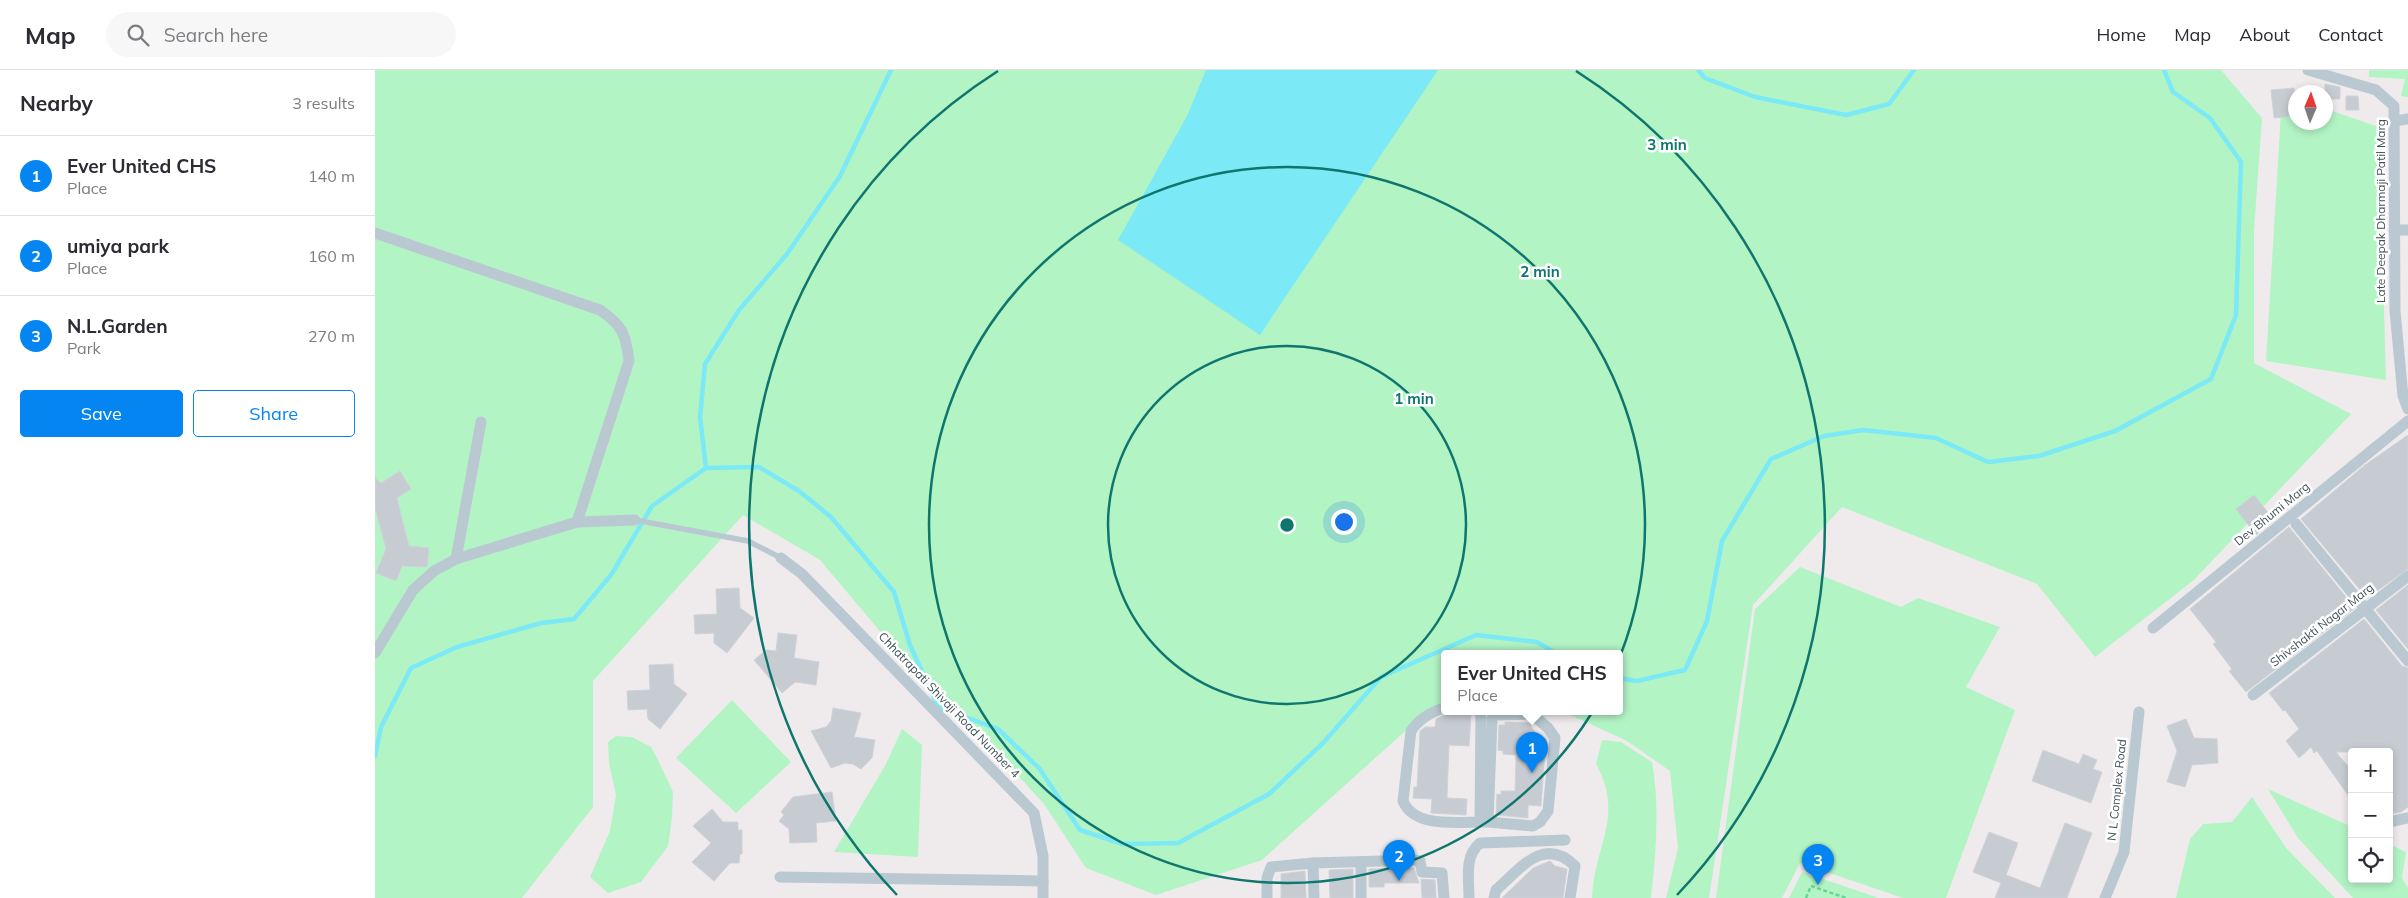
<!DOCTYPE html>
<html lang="en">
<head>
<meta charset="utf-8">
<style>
  body { margin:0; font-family:Mulish,sans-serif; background:#f7f7f7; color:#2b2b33 }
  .controls { position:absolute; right:15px; bottom:15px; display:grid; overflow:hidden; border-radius:5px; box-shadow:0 2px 8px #0003 }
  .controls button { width:45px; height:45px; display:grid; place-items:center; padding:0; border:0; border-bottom:1px solid #e1e1e2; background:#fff; color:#2b2b33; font:25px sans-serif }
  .compass { position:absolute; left:1913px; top:15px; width:45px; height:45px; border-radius:50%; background:#fff; box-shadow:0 2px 8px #0003; rotate:2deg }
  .you { position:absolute; left:968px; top:451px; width:18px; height:18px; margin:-12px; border:4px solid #fff; border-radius:50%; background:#1a73e8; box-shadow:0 0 0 8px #1a73e833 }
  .badge { display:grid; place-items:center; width:32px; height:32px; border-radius:50%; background:#0485f1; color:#fff; font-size:16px; font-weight:700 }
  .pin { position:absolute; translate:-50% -41px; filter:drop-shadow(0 1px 2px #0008) }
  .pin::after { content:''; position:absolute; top:26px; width:18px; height:15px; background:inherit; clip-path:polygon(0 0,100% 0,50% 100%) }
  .popup { position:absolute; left:1066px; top:580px; width:182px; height:65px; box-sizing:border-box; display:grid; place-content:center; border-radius:5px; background:#fff; filter:drop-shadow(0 1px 4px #0005); font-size:16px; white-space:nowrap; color:#7c7c81 }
  .popup b { font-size:19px; color:#2b2b33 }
  .popup::after { content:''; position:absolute; left:50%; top:100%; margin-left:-10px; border:10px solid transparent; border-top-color:#fff }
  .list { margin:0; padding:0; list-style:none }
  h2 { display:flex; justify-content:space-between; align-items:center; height:65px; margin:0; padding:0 20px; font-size:21px }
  h2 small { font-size:16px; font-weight:400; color:#7c7c81 }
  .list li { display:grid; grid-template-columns:32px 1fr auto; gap:15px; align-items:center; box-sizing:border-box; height:80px; padding:0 20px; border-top:1px solid #e1e1e2 }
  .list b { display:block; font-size:19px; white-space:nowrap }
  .list p { margin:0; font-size:16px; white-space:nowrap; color:#7c7c81 }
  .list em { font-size:16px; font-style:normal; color:#7c7c81 }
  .actions { display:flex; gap:10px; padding:15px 20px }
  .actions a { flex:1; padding:11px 0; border:1px solid #0485f1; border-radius:5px; text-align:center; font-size:18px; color:#0485f1 }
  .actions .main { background:#0485f1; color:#fff }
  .icon { flex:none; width:28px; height:28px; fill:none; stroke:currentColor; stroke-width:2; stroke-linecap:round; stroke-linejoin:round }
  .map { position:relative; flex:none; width:2033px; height:828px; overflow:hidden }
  header { display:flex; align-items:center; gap:30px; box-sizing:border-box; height:70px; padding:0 25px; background:#fff; border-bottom:1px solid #e1e1e2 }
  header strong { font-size:24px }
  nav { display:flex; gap:28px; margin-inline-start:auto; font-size:18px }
  .search { width:350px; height:45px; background:#f7f7f7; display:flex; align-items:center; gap:12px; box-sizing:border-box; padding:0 18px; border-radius:28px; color:#7c7c81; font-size:19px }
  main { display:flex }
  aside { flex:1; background:#fff }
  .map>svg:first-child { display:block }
  .green { fill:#b3f4c5 }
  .water { fill:#7be9f6 }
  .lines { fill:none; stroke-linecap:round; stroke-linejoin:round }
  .stream { stroke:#7be9f6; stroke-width:4.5 }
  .building { fill:#c7ccd2; stroke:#cfd3d9 }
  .path { stroke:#67d593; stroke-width:2.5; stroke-dasharray:4 2.5; stroke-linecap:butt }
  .lane { stroke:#bac9d1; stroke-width:5.5 }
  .street { stroke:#bac9d1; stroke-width:11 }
  .ring { fill:none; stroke:#0f766e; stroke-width:2.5 }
  .labels { text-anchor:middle; stroke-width:5; stroke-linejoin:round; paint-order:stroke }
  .street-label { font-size:12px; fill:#42525b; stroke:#fff }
  .centre { fill:#0f766e; stroke:#fff; stroke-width:2.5 }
  .ring-label { font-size:15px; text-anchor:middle; font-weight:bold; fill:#0f766e; stroke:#fff; stroke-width:5; stroke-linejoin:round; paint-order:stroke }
</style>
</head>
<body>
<header>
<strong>Map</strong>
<div class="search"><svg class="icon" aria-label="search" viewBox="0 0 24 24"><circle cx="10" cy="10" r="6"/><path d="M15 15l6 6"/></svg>Search here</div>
<nav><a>Home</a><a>Map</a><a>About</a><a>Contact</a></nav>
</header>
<main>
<aside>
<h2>Nearby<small>3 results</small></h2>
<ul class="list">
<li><span class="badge">1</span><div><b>Ever United CHS</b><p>Place</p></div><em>140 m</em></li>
<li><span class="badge">2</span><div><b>umiya park</b><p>Place</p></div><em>160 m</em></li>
<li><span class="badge">3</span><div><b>N.L.Garden</b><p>Park</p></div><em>270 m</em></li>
</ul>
<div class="actions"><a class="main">Save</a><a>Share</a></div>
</aside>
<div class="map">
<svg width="2033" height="828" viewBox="0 0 2033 828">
  <rect width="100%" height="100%" fill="#efebec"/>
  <g class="green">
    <polygon points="0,0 1846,0 1887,48 1879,161 1879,293 1976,344 1819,510 1720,587 1662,514 1467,437 1378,535 1334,828 1291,828 1303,778 1295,701 1252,671 1189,642 1244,642 1244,584 1070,584 1069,634 1038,654 887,790 781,825 711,798 669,734 579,636 508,565 445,490 368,445 218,611 218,737 147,828 0,828"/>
    <polygon points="1994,0 2033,0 2033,27 2026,26 2030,9 1994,7"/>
    <polygon points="1907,25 1920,29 1920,52 1950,52 1951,39 2004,57 2011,310 1891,291"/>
    <polygon points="1425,497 1526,537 1543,528 1625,557 1591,617 1640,640 1571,828 1528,828 1425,793 1407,828 1341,828 1380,539"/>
    <polygon points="357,630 416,692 361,743 301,688"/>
    <polygon points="527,659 547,675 543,787 459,782 511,694"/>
    <polygon points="241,666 257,667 276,677 281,686 298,722 297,748 293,776 266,812 233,823 215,807 235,761 241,725 234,693 233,672"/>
    <path d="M1227,670L1246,672L1277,692C1285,738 1281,782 1276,828H1217C1219,776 1250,746 1221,694Z"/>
    <polygon points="1893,719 1977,757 1977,809 2014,809 2014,774 2031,782 2027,808 2033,818 2033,828 1978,828 1923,768"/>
    <polygon points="1877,727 1912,779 1960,828 1801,828 1815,769 1828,754 1857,752"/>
    <polygon points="1427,802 1504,828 1414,828"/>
  </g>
  <polygon class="water" points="831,0 1063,0 885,265 743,170 812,46"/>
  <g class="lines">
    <g class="stream">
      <polyline points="1323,0 1330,8 1380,27 1471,45 1514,34 1539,0"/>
      <polyline points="331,398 384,397 424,421 456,447 519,522 535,575 563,637 623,659 664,698 705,760 748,774 803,773 894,724 948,673 1006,607 1101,565 1162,572 1182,584"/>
      <polyline points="1244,608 1262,611 1310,600 1332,551 1347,471 1396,389 1449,366 1488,360 1561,368 1613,392 1664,386 1740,361 1836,309 1861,245 1866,92 1835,48 1798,22 1789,0"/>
      <polyline points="0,686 6,657 36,598 82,577 166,553 199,549 236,505 277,436 331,398 325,347 330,294 364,240 412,184 465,106 516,0"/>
    </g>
  </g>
  <g class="building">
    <polygon points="1950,14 1965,17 1965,29 1950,29"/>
    <polygon points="1919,18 1920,46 1899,48 1896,20"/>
    <polygon points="1971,26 1983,26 1984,40 1971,40"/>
    <polygon points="2033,365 2033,499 1992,528 1926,449 1990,395"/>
    <polygon points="25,401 36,419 22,428 34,476 54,478 52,497 27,496 21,511 1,503 11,479 0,438 0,408 6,413"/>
    <polygon points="1879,425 1899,450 1881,465 1861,439"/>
    <polygon points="1914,457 1980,538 1871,622 1854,601 1857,599 1838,574 1841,572 1815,539"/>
    <polygon points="2033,515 2033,579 2001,540"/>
    <polygon points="364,518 365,538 379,548 352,583 339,573 339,563 320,564 319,545 342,544 341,519"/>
    <polygon points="1989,549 2027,596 2033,598 2033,737 2026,742 2014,744 2014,682 1961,682 1977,701 1977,731 1942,681 1939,683 1936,677 1924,688 1911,671 1924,659 1910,640 1908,641 1894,623"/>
    <polygon points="403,563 422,565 419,588 444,592 441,615 420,612 407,623 379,590 391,580 401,581"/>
    <polygon points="298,594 299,614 312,624 285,659 273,649 272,639 253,640 252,621 275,620 274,595"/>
    <polygon points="458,638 486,643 479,667 500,670 497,688 486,699 478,694 470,693 456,698 436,661 451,657 456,651"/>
    <polygon points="1075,643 1096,645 1094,676 1074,675 1072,728 1092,729 1091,745 1056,743 1057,729 1038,728 1039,717 1042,717 1045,661 1050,657 1060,657 1061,649"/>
    <polygon points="1811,649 1819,668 1842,669 1843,693 1817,695 1810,717 1792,712 1802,681 1792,656"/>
    <polygon points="1130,652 1156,653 1157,658 1165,668 1171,669 1166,736 1153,735 1153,748 1121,745 1122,724 1126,725 1126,721 1140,721 1141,685 1128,684 1128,681 1123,680 1124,655 1130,655"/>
    <polygon points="1668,680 1704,694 1708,684 1722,690 1718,699 1727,702 1716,733 1657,711"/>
    <polygon points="457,722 461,751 441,753 442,772 415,773 414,759 404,751 409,745 406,742 418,727"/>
    <polygon points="337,739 348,752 363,752 363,760 367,760 367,784 365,784 364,793 355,793 339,811 317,792 336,773 318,756"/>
    <polygon points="1690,753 1717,763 1692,828 1620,828 1626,813 1598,802 1614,762 1643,773 1631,805 1665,818"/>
    <polygon points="1175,791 1180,796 1192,799 1188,828 1127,828 1158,798"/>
    <polygon points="1039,798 1044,813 1009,813 1009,817 994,817 994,799"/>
    <polygon points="978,799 978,828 955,828 954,800"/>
    <polygon points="930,801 931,828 906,828 906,804"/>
    <polygon points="1046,809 1060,810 1061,828 1047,828"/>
  </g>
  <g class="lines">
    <polyline class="path" points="1431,828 1436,816 1471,828"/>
    <polyline class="lane" points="260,450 373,471 406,488"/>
    <g class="street">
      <polyline points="1933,0 2001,20 2019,36 2020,241 2028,326 2033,339"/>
      <polyline points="2019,51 2033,49"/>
      <polyline points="2019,160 2033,160"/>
      <path d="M0,163L225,240C247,255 251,264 254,291L202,452"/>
      <polyline points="1921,454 2033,591"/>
      <polyline points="406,488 427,504 659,743 668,786 668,828"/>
      <polyline points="81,489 106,352"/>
      <polyline points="1778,558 2033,351"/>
      <polyline points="0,583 38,520 59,501 81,489 202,452 260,450"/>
      <polyline points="1878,625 2033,506"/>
      <path d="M1070,638C1057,641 1043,650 1036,661L1028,731C1040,760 1088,751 1113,752L1117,649L1119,645L1157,644L1173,658L1180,668L1173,741L1165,752L1158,756L1113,752"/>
      <polyline points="1104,642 1106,642 1105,752"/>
      <polyline points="2014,752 2033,748"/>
      <polyline points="986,792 986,828"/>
      <polyline points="938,793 939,828"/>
      <polyline points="405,807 668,811"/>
      <polyline points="892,828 892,808 896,797 938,793 1041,790 1045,791 1047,802 1067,803 1069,828"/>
      <path d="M1094,828C1094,809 1089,786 1105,773L1190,770"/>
      <path d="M1119,828L1121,820C1145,799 1169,765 1200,796L1195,828"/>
      <polyline points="1730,828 1749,782 1764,642"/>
    </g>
  </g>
  <g class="ring">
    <circle cx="912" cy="455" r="179"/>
    <circle cx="912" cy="455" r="358"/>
    <path d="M522 825A538 538 0 0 1 623 1M1201 1A538 538 0 0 1 1302 825"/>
  </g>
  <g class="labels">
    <g class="street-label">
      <text transform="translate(2006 141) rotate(-90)" y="4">Late Deepak Dharmaji Patil Marg</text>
      <text transform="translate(1897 444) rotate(-39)" y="4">Dev Bhumi Marg</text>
      <text transform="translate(1947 555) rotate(-38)" y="4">Shivshakti Nagar Marg</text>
      <text transform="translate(574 635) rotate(46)" y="4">Chhatrapati Shivaji Road Number 4</text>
      <text transform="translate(1742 720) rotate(-84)" y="4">N L Complex Road</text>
    </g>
  </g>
  <circle cx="912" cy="455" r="8" class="centre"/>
  <g class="ring-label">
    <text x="1292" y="80">3 min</text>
    <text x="1165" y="207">2 min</text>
    <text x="1039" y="334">1 min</text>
  </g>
</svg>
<div class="controls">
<button>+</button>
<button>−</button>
<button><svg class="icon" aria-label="locate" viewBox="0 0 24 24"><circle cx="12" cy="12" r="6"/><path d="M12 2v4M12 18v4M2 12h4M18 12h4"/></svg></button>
</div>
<svg class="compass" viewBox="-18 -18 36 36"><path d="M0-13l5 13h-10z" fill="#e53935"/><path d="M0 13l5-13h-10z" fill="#7c7c81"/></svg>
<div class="you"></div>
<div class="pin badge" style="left:1157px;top:703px">1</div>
<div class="popup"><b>Ever United CHS</b>Place</div>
<div class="pin badge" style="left:1024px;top:811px">2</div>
<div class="pin badge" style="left:1443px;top:815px">3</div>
</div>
</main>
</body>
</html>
